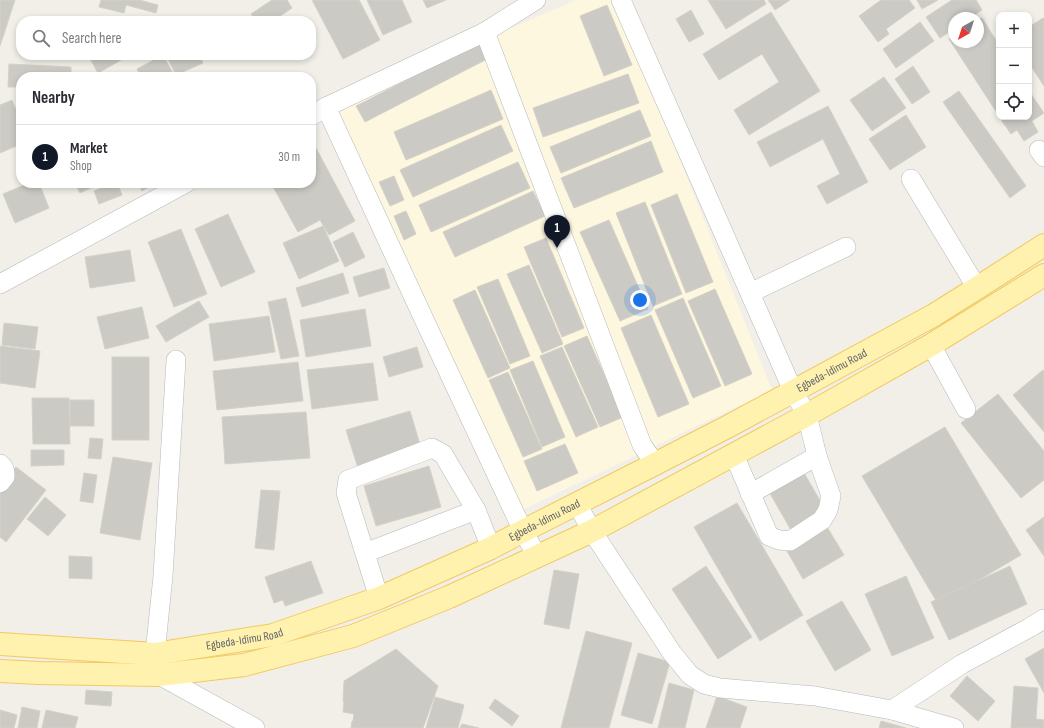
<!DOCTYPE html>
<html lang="en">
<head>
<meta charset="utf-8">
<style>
  body { margin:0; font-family:"Sofia Sans Condensed",sans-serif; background:#f7f7f7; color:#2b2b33 }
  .controls { position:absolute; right:12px; top:12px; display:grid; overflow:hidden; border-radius:8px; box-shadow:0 2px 6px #0003 }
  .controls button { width:36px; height:36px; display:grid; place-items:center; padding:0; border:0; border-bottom:1px solid #e1e1e2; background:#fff; color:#2b2b33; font:20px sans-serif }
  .compass { position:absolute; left:948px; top:12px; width:36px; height:36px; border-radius:50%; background:#fff; box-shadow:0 2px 6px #0003; rotate:219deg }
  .you { position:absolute; left:640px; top:300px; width:14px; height:14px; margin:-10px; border:3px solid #fff; border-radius:50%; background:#1a73e8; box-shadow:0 0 0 6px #1a73e833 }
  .badge { display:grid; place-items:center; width:26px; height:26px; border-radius:50%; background:#111827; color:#fff; font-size:13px; font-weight:700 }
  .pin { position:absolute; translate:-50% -33px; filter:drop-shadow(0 1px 2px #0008) }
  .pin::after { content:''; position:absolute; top:21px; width:14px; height:12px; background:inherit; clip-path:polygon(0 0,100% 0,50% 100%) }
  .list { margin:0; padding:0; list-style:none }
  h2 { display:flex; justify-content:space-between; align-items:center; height:52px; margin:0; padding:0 16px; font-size:17px }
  h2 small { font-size:13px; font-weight:400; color:#7c7c81 }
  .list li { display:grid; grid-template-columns:26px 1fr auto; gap:12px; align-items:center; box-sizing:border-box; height:64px; padding:0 16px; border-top:1px solid #e1e1e2 }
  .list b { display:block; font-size:15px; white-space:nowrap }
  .list p { margin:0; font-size:13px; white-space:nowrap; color:#7c7c81 }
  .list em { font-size:13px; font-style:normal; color:#7c7c81 }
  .icon { flex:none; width:22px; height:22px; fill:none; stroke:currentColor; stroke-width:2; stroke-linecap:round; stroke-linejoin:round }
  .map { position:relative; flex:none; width:1044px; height:728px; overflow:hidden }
  .search { position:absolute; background:#fff; box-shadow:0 2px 6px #0003; left:16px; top:16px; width:300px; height:44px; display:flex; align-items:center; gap:10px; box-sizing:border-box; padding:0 14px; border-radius:16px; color:#7c7c81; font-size:15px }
  .panel { position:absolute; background:#fff; box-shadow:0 2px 6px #0003; left:16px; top:72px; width:300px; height:116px; border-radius:16px }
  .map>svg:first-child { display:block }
  .commercial { fill:#fef7e0 }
  .building { fill:#cccac5; stroke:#d6d1c6 }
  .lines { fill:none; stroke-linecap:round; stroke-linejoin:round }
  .minor-casing { stroke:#b5b8bc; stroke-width:20 }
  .major-casing { stroke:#f2c960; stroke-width:24 }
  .minor { stroke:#fff; stroke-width:19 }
  .major { stroke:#fff2af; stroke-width:22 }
  .labels { text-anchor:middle; stroke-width:4; stroke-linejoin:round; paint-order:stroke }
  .street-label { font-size:12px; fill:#5f6368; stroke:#fff }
</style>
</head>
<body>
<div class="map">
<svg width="1044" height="728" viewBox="0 0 1044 728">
  <rect width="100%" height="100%" fill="#f1efe8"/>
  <polygon class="commercial" points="576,0 616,0 772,390 522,510 332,106"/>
  <g class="building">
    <polygon points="0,0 15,0 0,46"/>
    <polygon points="101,0 139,0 158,5 156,13 126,5 124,13 99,7"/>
    <polygon points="272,0 287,0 292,8 273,21 256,21 251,14"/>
    <polygon points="312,0 359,0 380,40 343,59"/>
    <polygon points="367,0 402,0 412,22 383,35"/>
    <polygon points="423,0 446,0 427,8"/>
    <polygon points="708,0 764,0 766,4 726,29"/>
    <polygon points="768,0 790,0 775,10"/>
    <polygon points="881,0 909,0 915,8 886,29 889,34 878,42 859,16"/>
    <polygon points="917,0 938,0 922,9"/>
    <polygon points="952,0 976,0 982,10 970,18 954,18 954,29 940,38 926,17"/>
    <polygon points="607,5 632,65 604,76 580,16"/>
    <polygon points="691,10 704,34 689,42 676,19"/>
    <polygon points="771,12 820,91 749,135 734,110 779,82 762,54 719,80 703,54"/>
    <polygon points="982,18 999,45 999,116 949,39 954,36 954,42 978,42 978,20"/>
    <polygon points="1043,18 1044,19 1044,86 1029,63 1029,27"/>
    <polygon points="920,22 934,41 896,68 883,49"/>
    <polygon points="483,41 491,57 365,122 356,106"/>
    <polygon points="88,55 130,55 98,73"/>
    <polygon points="163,55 175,77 141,77 137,69"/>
    <polygon points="166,55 199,55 203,63 176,75"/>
    <polygon points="9,64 71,67 71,77 21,77 21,87 8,87"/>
    <polygon points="913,66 930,92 912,104 895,79"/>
    <polygon points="628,74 639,103 543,137 533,108"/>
    <polygon points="884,77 906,108 872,131 850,100"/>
    <polygon points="491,90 503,119 406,160 394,132"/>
    <polygon points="959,91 1026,186 1010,198 943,102"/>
    <polygon points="1029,91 1044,113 1032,121 1038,132 1024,141 1017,130 1011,134 999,117 1029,117"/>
    <polygon points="12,100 21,122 21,144 0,153 0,105"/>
    <polygon points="828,106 868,182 827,204 817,186 840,174 823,139 770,167 757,142"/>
    <polygon points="640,110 651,136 561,173 550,147"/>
    <polygon points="906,115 926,147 890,170 869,139"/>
    <polygon points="501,125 513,151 413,197 400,170"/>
    <polygon points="651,141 663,172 574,208 561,178"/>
    <polygon points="316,148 355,221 329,235 320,220 298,232 271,183 311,183 311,150"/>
    <polygon points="518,162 530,188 431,232 419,205"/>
    <polygon points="394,176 404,200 390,206 379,182"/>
    <polygon points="29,183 39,183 49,208 15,223 3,194"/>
    <polygon points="75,183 101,183 80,193"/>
    <polygon points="114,183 117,183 122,195 99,204 94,191"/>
    <polygon points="138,183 155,183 142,191"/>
    <polygon points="533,191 545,216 455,257 443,232"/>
    <polygon points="677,194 713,282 686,293 651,205"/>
    <polygon points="645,202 682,294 653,306 616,213"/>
    <polygon points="406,211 416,234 404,240 394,216"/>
    <polygon points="228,214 255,272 221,287 195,229"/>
    <polygon points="609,220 648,309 620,321 580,232"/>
    <polygon points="323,226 339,261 299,279 283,243"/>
    <polygon points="181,229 207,294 174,307 148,242"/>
    <polygon points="353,232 365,257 345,267 333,242"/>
    <polygon points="546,238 584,328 562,337 524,247"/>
    <polygon points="130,250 135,281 90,288 85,257"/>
    <polygon points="529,265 563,344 542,353 507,274"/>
    <polygon points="384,268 390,288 359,297 353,277"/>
    <polygon points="343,273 349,293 302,307 296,288"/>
    <polygon points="498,279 530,356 510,364 477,287"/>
    <polygon points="715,289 752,374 725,386 688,301"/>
    <polygon points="475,290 510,368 488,378 453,300"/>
    <polygon points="286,298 299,356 281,359 268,302"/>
    <polygon points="683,298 721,386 693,398 655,310"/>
    <polygon points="199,301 209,317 166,342 156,326"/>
    <polygon points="142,307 149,338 105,349 97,317"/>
    <polygon points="365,309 371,346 306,357 300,320"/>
    <polygon points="651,315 689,404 658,417 621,328"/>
    <polygon points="269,316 275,352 214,361 209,324"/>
    <polygon points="4,323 38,327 35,349 2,345"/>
    <polygon points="587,336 623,417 600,427 564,346"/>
    <polygon points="0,346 40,351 35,388 0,383"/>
    <polygon points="417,347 423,367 389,377 383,357"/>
    <polygon points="562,347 598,427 576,437 540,356"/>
    <rect x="112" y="357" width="37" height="83"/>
    <polygon points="533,361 565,437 542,447 510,370"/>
    <polygon points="298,362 303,401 217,410 213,371"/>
    <polygon points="373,363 378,400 312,409 307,370"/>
    <polygon points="1043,370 1044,372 1044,432 1013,395"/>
    <polygon points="508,372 542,449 523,457 489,380"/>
    <polygon points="998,394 1044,451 1044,480 1021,498 961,423"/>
    <polygon points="32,398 69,398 70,444 33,444"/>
    <rect x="70" y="400" width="24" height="26"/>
    <polygon points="410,411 421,448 358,468 346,430"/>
    <polygon points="306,412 310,458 225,464 222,417"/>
    <polygon points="945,427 1021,555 938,604 862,476"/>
    <polygon points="90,438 103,439 101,459 88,458"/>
    <polygon points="565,444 578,473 537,491 524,461"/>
    <polygon points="31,450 64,450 64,465 31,466"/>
    <polygon points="113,457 152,463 140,540 100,533"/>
    <polygon points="429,466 441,507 376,526 364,486"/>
    <polygon points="16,467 46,490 6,542 0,537 0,487"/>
    <polygon points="803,471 826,511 791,530 768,490"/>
    <polygon points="84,473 97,475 93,503 80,501"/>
    <polygon points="261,490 280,491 274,550 255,548"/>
    <polygon points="45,497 66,515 48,536 27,519"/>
    <polygon points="737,503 803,615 760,641 694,527"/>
    <polygon points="1044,517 1044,556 1026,530"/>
    <polygon points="827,527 844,555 803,579 787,551"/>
    <polygon points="69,556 92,557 92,579 69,578"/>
    <polygon points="311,561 323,593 285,606 283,600 274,603 265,577"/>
    <polygon points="706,566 752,637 718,659 672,589"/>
    <polygon points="1010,566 1027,604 949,640 931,602"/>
    <polygon points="554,570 579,574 569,629 544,624"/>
    <polygon points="906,576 934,638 892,656 865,594"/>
    <polygon points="842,601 871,650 835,671 806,621"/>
    <polygon points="586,631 632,643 609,728 561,728"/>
    <polygon points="1044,648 1044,693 1025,659"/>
    <polygon points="396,649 438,686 423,728 351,728 352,721 353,721 354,714 343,712 344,701 343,701 344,681"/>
    <polygon points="638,653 670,662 652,724 621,715"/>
    <polygon points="967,676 995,701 978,721 950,696"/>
    <polygon points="669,683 694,690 685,728 658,728"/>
    <polygon points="1014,686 1038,688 1036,719 1044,720 1044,728 1011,728"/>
    <polygon points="86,690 112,692 111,706 85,704"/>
    <polygon points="717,696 747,707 740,728 706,728"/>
    <polygon points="435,697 464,705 458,728 426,728"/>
    <polygon points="495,699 519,716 512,726 489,708"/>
    <polygon points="22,707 40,711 37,728 18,728"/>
    <polygon points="0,710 17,715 14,728 0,728"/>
    <polygon points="46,710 78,717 75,728 42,728"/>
    <polygon points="881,721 906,728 879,728"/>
    <polygon points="462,724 479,728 460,728"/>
  </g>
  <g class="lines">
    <g class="minor-casing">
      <g id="minor">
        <polyline points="621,0 793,391 807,415 817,456 831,496 828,510 822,520 790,541 779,540 769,536 734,455"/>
        <polyline points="485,32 642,445 655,464"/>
        <polyline points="326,107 422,315 523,531 537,556"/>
        <polyline points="311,116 326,107 485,32 536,0"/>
        <polyline points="1039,150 1044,157"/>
        <polyline points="911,179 977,288"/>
        <polyline points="0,284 186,183"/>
        <polyline points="750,293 846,247"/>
        <polyline points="931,345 966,409"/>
        <path d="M0,464C5,468 5,471 5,477L0,483"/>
        <polyline points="750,494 817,456"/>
        <polyline points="577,504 592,531 672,653 690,675 704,684 720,688 815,696 892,710 954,728"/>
        <polyline points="365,553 476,510"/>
        <polyline points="379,598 346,493 348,480 432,448 443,454 476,510 491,548"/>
        <polyline points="155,654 163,576 176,360"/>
        <polyline points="159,675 255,728"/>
        <polyline points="892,710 962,664 1029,628 1044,619"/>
      </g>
    </g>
    <g class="major-casing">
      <g id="major">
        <path id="s1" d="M0,644L155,654L273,635L379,598L491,548L523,531L655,464L729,426L934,315L977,288L1044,245"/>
        <polyline points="0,671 39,673 159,675 244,665 353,636 449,597 592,531 807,415 931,345 1044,275"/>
      </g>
    </g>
    <use href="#minor" class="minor"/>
    <use href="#major" class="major"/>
  </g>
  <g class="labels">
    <g class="street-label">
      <text dy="4" stroke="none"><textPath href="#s1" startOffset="894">Egbeda-Idimu Road</textPath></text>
      <text dy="4" stroke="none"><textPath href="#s1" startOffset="570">Egbeda-Idimu Road</textPath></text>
      <text dy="4" stroke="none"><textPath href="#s1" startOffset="246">Egbeda-Idimu Road</textPath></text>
    </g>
  </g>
</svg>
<div class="controls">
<button>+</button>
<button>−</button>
<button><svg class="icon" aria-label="locate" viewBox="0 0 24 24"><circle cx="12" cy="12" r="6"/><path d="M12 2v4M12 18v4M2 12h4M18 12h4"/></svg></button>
</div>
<svg class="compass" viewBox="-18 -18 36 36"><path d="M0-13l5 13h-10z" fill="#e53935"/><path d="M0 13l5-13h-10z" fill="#7c7c81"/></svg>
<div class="you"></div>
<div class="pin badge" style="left:557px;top:248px">1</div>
<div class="search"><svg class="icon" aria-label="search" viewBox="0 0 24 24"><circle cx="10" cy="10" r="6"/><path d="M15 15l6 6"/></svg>Search here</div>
<section class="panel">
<h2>Nearby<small></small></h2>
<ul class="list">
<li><span class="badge">1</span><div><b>Market</b><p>Shop</p></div><em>30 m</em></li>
</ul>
</section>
</div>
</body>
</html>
